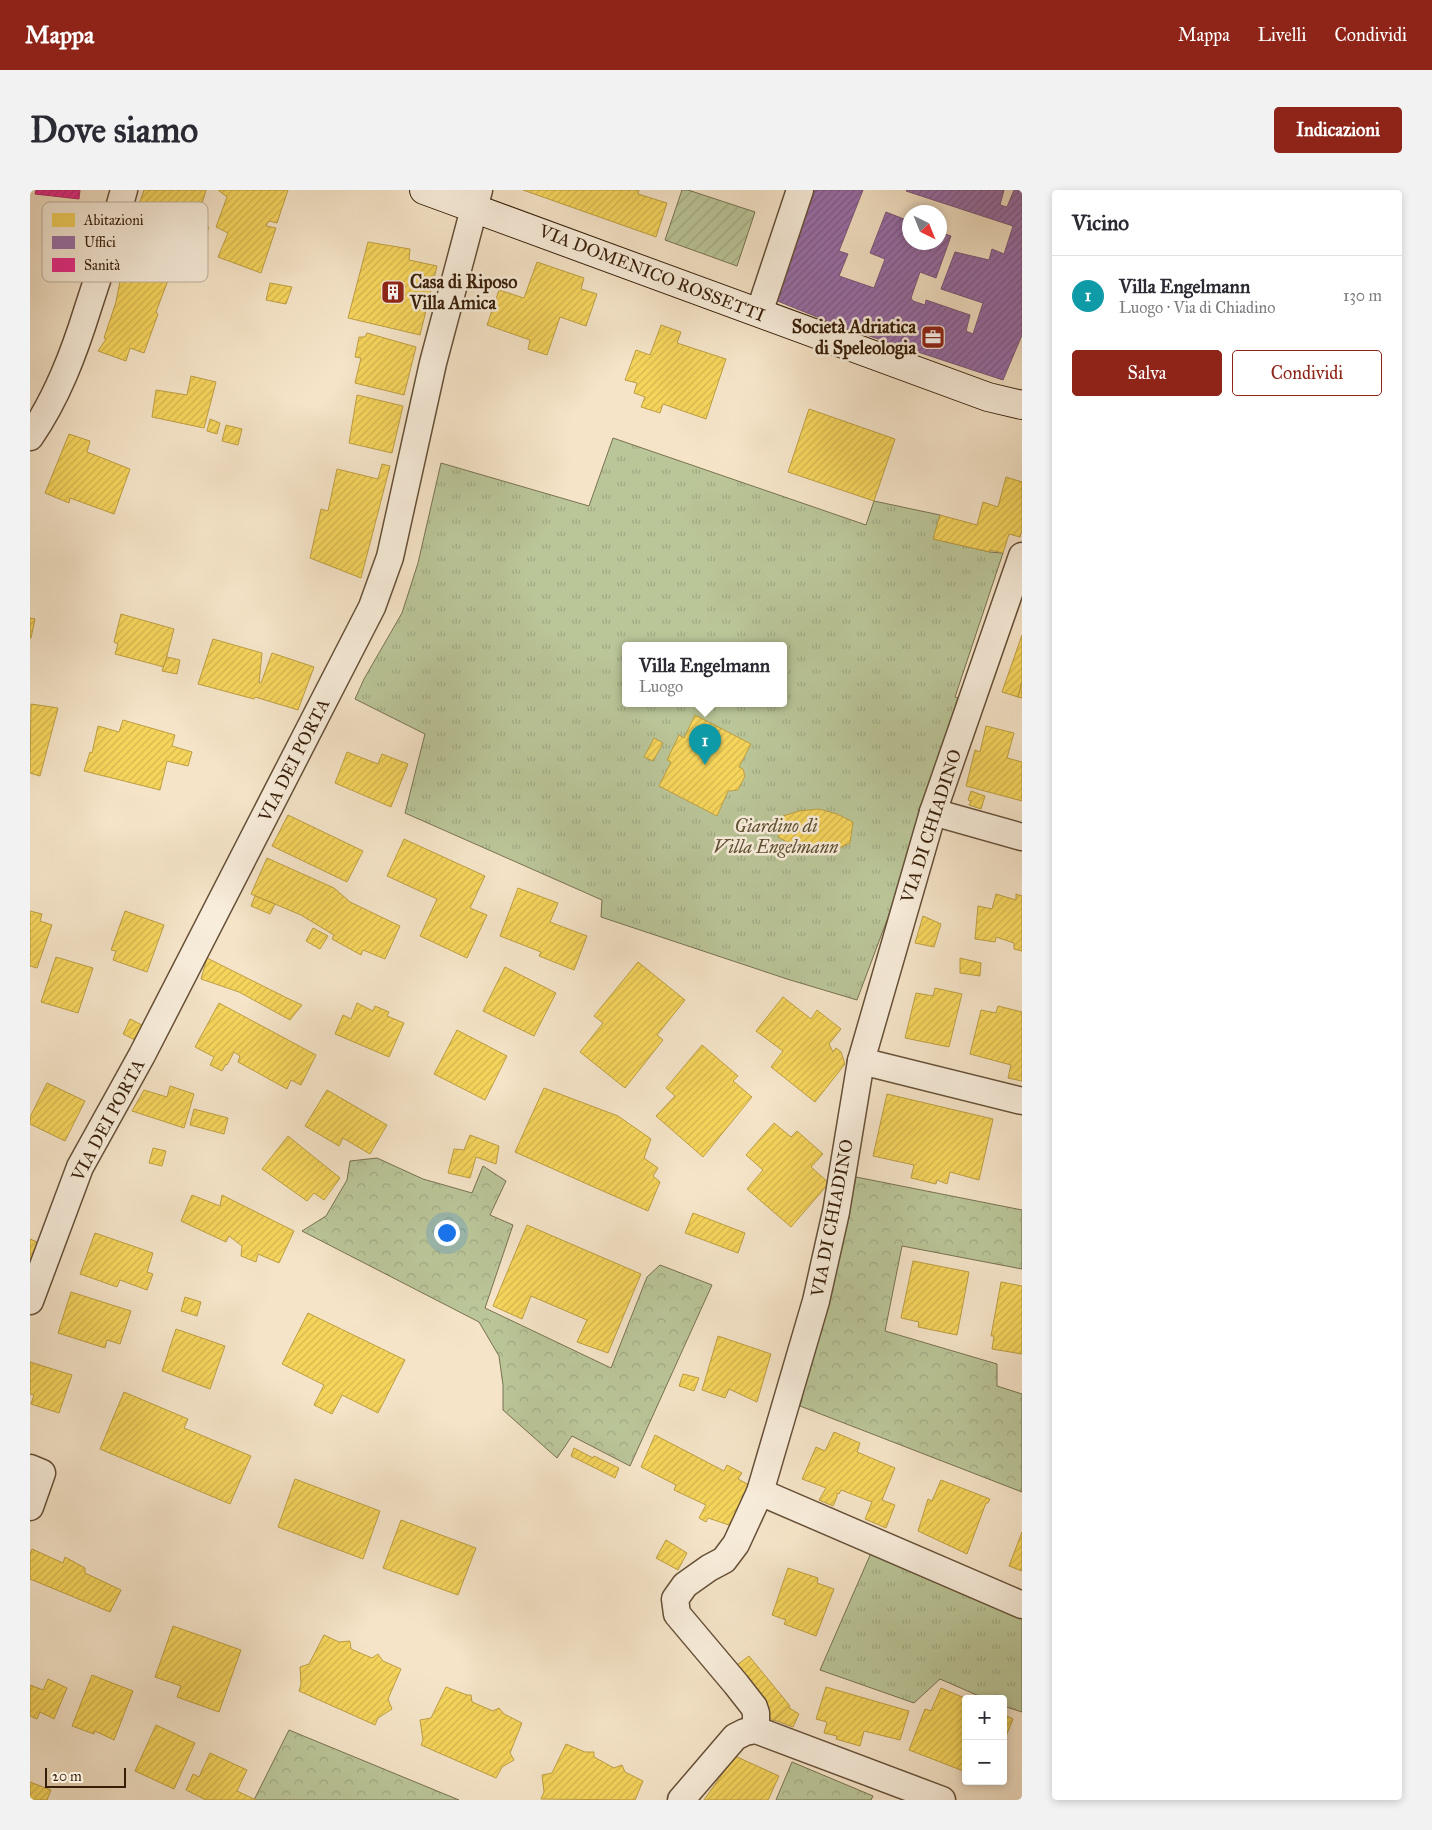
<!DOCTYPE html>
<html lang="it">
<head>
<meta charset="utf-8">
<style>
  body { margin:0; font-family:"IM FELL Great Primer",serif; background:#f2f2f3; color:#2b2b33 }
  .controls { position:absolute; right:15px; bottom:15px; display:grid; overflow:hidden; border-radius:5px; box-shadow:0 2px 8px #0003 }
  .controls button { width:45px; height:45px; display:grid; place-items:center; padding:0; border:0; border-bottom:1px solid #e1e1e2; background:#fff; color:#2b2b33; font:25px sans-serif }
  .compass { position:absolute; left:872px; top:15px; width:45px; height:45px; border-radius:50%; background:#fff; box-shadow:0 2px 8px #0003; rotate:137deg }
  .scale { position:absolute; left:15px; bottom:12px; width:81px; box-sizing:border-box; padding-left:5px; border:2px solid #371e08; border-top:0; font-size:14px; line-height:18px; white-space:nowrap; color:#371e08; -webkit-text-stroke:4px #f8eddb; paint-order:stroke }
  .you { position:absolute; left:416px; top:1042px; width:18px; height:18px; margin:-12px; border:4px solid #fff; border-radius:50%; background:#1a73e8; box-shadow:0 0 0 8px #1a73e833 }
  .badge { display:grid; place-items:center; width:32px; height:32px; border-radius:50%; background:#8f2418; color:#fff; font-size:16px; font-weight:700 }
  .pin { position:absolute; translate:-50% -41px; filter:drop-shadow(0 1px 2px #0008) }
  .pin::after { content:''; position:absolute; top:26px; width:18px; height:15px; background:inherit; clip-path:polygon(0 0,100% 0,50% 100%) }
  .popup { position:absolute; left:592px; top:452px; width:165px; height:65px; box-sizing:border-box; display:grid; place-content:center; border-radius:5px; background:#fff; filter:drop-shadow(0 1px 4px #0005); font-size:16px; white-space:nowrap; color:#7c7c81 }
  .popup b { font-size:19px; color:#2b2b33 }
  .popup::after { content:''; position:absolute; left:50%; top:100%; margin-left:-10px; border:10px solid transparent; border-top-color:#fff }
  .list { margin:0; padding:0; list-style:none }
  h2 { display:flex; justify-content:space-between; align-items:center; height:65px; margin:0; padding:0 20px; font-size:21px }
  h2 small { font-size:16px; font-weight:400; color:#7c7c81 }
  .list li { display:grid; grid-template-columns:32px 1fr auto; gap:15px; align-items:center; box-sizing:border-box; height:80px; padding:0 20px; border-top:1px solid #e1e1e2 }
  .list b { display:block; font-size:19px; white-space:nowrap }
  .list p { margin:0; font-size:16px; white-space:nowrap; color:#7c7c81 }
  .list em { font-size:16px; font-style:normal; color:#7c7c81 }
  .actions { display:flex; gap:10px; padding:15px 20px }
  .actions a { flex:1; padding:11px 0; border:1px solid #8f2418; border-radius:5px; text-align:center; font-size:18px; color:#8f2418 }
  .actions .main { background:#8f2418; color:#fff }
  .map { position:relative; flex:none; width:992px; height:1610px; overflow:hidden; border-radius:5px }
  header { display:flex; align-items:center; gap:30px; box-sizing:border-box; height:70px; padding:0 25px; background:#8f2418; color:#fff }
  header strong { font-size:24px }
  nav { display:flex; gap:28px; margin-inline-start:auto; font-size:18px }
  .intro { display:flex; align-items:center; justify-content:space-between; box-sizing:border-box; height:120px; padding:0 30px }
  h1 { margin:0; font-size:35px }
  .button { padding:12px 22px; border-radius:5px; background:#8f2418; color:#fff; font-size:18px; font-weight:700 }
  main { display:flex; gap:30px; padding:0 30px }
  aside { flex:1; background:#fff; border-radius:5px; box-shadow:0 2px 8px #0003 }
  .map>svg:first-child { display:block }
  .grass { fill:url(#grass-tufts); stroke:#787250; fill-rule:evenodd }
  .forest { fill:url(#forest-crowns); stroke:#787250 }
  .garden { fill:url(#garden-furrows); stroke:#787250 }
  .homes { fill:url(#homes-hatch); stroke:#bd9e43 }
  .offices { fill:url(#offices-hatch); stroke:#7c577a }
  .health { fill:url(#health-hatch); stroke:#b22663 }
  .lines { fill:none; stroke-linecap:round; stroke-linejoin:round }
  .street-casing { stroke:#665038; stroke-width:29 }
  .secondary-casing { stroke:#371e08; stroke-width:30 }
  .street { stroke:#f8eddb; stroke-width:26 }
  .secondary { stroke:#f8eddb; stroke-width:28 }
  .labels { text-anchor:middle; stroke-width:5; stroke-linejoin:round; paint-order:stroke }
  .street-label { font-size:18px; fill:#371e08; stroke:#f8eddb }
  .poi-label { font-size:18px; font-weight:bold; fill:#371e08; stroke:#f8eddb; text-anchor:start }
  .park-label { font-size:18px; font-style:italic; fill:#5e5033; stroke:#f8eddb }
  .key { fill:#f8eddb; stroke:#beaf9c; stroke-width:1 }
  .key-label { font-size:14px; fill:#371e08 }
</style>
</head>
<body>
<header>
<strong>Mappa</strong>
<nav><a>Mappa</a><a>Livelli</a><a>Condividi</a></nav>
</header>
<div class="intro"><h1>Dove siamo</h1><a class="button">Indicazioni</a></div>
<main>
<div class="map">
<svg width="992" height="1610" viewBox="0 0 992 1610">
  <defs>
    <pattern id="grass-tufts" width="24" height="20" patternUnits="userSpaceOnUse" patternTransform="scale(1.25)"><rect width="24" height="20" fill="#bac598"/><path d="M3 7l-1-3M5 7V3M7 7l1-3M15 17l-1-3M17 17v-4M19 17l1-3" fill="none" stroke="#a0a982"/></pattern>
    <pattern id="forest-crowns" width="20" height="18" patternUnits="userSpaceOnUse" patternTransform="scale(1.25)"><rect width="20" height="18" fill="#bac598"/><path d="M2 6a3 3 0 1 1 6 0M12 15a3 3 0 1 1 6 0" fill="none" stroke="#a0a982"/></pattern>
    <pattern id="garden-furrows" width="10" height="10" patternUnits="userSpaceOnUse" patternTransform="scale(1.25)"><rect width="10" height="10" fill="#bac598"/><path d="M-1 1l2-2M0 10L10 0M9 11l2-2" fill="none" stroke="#a0a982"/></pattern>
    <pattern id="homes-hatch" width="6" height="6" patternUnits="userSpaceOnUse" patternTransform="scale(1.25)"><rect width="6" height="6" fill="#f6d55c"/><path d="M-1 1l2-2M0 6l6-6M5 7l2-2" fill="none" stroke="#d4b64e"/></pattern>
    <pattern id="offices-hatch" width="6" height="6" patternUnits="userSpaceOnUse" patternTransform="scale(1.25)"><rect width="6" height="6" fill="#9970ab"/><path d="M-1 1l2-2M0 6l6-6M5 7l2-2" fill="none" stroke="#7e5b89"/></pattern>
    <pattern id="health-hatch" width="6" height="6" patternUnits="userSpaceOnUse" patternTransform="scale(1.25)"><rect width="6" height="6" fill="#e7298a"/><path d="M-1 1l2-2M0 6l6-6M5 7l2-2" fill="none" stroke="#bc236f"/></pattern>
  </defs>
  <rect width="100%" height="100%" fill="#f5e4c8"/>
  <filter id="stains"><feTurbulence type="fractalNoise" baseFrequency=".004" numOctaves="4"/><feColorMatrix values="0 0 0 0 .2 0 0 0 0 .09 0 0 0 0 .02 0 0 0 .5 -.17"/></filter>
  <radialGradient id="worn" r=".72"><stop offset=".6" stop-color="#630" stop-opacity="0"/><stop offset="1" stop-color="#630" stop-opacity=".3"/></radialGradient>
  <g class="grass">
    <path d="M583,248L836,335L844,311L910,325L904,349L960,362L973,363L925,507L939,511L827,810L757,789L571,727L572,710L375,623L395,544L325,509L334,489L372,423L388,373L411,273L559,316ZM596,456H754V514H596Z"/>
    <polygon points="841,1363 992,1427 992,1522 973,1516 973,1509 956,1509 910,1489 884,1513 790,1480"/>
  </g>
  <g class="forest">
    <polygon points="347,968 393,989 442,1003 453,976 476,991 460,1025 483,1035 455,1118 581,1178 617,1087 630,1075 682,1095 600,1276 542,1246 527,1268 473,1220 473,1195 469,1166 449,1132 272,1041 296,1026 317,990 320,971"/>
    <polygon points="826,987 992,1020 992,1079 872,1056 855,1141 967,1174 967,1196 992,1204 992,1302 770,1216"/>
    <polygon points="259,1540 429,1610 224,1610"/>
    <polygon points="762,1572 843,1606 841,1610 746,1610"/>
  </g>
  <polygon class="garden" points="652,0 658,0 725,22 707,76 635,50"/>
  <g class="homes">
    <polygon points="114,0 176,0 166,34 179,37 166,74 97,50"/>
    <polygon points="188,0 258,0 247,33 239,31 236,36 246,38 231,83 188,67 198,43 186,37 197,7"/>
    <polygon points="493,0 609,0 608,4 637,13 626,47"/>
    <polygon points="338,52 380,59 379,70 407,76 390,145 318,128"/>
    <polygon points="94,70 140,85 126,122 128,124 114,163 100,158 96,171 68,161 76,149 74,148 86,112"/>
    <polygon points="507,72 554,88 551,99 567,104 556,136 530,127 517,165 498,159 500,150 457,135 469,100 494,108"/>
    <polygon points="240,93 262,97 256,114 236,110"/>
    <polygon points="631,135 651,142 647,153 696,169 676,229 633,214 630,223 611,217 615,207 604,203 607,193 595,190 606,160 620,165"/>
    <polygon points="337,143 386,157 374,205 325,193 331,168 325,167 329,147 335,147"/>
    <polygon points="161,186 186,192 174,238 122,227 126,200 157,205"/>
    <polygon points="327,205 373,216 362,263 319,253"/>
    <polygon points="779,219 865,249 844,311 758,282"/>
    <polygon points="180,229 190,233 187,244 177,241"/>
    <polygon points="196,235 212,239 208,255 192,251"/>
    <polygon points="39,244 60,251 57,262 100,279 84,324 40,308 39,313 15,303"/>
    <polygon points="352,274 360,276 331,388 280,368 291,319 298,321 307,279 348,289"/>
    <polygon points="976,287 992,292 992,340 990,347 979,344 973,363 960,360 960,362 903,349 910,325 947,335 953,312 968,317"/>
    <polygon points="91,424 144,439 134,477 85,464 88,454 84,452"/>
    <polygon points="0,428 5,429 1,448 0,448"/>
    <polygon points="992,445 992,492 988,507 972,502"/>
    <polygon points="183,449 232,463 229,493 231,493 242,463 284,477 268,520 225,507 224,509 168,494"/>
    <polygon points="137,467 150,470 147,484 132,481"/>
    <polygon points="992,492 992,508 988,507"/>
    <polygon points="1,514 28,518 10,586 0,583"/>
    <polygon points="665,525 721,554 709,577 713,579 715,586 708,600 698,601 687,626 629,596 641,572 637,570 649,545 654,548"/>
    <polygon points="93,530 145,545 142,556 162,562 158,576 137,571 130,600 54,581 60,562 62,563 68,536 89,542"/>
    <polygon points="956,536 984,543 977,568 992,572 992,611 936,596 945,560 950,562"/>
    <polygon points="624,548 633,553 623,571 614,567"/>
    <polygon points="317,562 348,574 352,564 378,574 361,617 305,593"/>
    <polygon points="941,601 955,606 951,619 939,615 941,611 938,610"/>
    <polygon points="789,619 807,624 823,632 820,653 804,660 785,663 766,657 748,647 750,627 769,621"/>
    <polygon points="258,625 333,661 317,692 242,656"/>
    <polygon points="374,649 455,686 440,718 457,725 437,768 390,746 407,709 357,686"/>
    <polygon points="237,668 304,698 320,712 370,736 355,769 333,760 331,765 302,749 304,745 271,725 221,704"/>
    <polygon points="488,698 528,713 520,732 557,746 544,780 509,766 511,762 470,746"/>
    <polygon points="966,704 986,710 986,704 992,706 992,761 984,759 984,753 966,747 965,752 945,749 948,716 962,719"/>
    <polygon points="225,706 245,714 240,724 221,716"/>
    <polygon points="0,721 12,724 10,731 22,735 7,778 0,776"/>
    <polygon points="95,721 134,735 117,782 83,770 86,761 81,760"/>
    <polygon points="893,726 911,734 904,757 885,753"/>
    <polygon points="283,738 298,746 290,759 276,751"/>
    <polygon points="26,767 63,778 48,823 11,812"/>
    <polygon points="177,768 257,808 272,815 260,830 209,802 171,789"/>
    <polygon points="930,768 951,773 950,786 930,783"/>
    <polygon points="608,772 655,810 627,845 633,850 595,898 550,862 573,833 564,826"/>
    <polygon points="475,777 526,803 504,846 453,821"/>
    <polygon points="905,798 932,804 919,857 875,848 886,803 903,806"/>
    <polygon points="753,807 781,829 787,820 811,839 799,854 803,862 806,858 811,862 815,874 785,912 741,877 753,861 726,841"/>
    <polygon points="189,813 286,865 271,895 261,890 257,899 208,872 210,866 204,862 197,875 196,874 192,881 180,875 184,867 165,857"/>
    <polygon points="327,813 343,821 345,816 359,822 357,826 374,833 359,867 305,844 313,825 321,829"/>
    <polygon points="968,816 992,822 992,891 978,888 981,875 940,864 951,820 966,823"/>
    <polygon points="100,829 112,835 105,850 93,844"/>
    <polygon points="427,840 477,866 455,910 404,884"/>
    <polygon points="672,855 708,886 703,891 722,907 673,967 626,926 645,906 636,898"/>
    <polygon points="17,893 55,911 35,951 0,934 0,927"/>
    <polygon points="140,896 164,904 154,938 102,921 114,900 137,907"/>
    <polygon points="514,898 588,926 621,949 614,968 628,978 623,986 630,992 618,1021 485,962"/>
    <polygon points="297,900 357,935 340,964 313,948 309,956 275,936"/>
    <polygon points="857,904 963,929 949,990 920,982 917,994 907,990 906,994 881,988 884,975 843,966"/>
    <polygon points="164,919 198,928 194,944 160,935"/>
    <polygon points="744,933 761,947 767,941 793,964 781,977 799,993 761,1037 717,999 733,980 716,965"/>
    <polygon points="440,945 469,956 466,974 446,967 440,988 418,983 424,959 434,960"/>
    <polygon points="258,946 310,988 294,1010 284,1003 277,1011 232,979"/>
    <polygon points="123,958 136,961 132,976 119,973"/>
    <polygon points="162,1005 190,1016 192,1005 264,1041 249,1073 228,1064 226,1072 211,1066 212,1056 199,1046 196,1052 151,1031"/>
    <polygon points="663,1023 715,1043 708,1063 655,1043"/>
    <polygon points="497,1035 611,1084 578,1163 547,1152 557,1130 501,1106 492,1129 463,1116"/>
    <polygon points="65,1043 123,1063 117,1082 123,1084 117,1100 90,1090 87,1097 50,1084"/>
    <polygon points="0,1049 12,1054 0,1079"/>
    <polygon points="883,1071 939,1082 927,1145 888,1137 889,1132 871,1128"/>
    <polygon points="971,1092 992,1096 992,1164 962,1159 964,1146 961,1146"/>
    <polygon points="41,1102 101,1121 90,1154 77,1150 75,1158 28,1143"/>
    <polygon points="155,1107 171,1112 167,1126 151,1121"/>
    <polygon points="278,1123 375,1170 348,1223 312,1205 302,1224 284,1215 294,1195 252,1174"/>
    <polygon points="146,1139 195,1156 180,1199 132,1181"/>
    <polygon points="688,1146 741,1164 727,1212 699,1199 695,1208 672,1200"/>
    <polygon points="0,1172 42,1185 29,1223 1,1214 4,1205 0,1204"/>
    <polygon points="653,1184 669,1188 664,1201 649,1196"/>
    <polygon points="94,1202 158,1229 154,1238 221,1266 200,1314 70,1259"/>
    <polygon points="804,1242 830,1253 827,1262 865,1278 852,1310 865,1315 856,1338 835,1329 842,1312 811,1300 809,1304 807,1303 807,1307 803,1316 789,1310 796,1298 772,1289 786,1257 795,1261"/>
    <polygon points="625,1245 694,1281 697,1275 712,1283 708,1289 723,1297 705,1337 678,1328 676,1332 669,1328 676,1315 644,1300 646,1295 611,1277"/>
    <polygon points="544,1258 563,1268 564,1266 589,1278 585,1288 541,1266"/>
    <polygon points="265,1289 350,1321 333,1369 248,1337"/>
    <polygon points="911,1290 960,1309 958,1313 956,1313 937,1364 888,1341 898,1309 902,1311"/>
    <polygon points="371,1330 446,1358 428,1405 353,1378"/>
    <polygon points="992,1342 992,1381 979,1376"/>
    <polygon points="636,1350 657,1363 648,1380 626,1368"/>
    <polygon points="2,1359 33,1373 35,1367 55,1378 55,1383 91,1400 80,1422 0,1389 0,1364"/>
    <polygon points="758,1378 788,1388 787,1393 804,1399 786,1446 754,1434 756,1430 742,1425"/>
    <polygon points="143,1436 211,1460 189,1522 147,1507 151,1496 125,1487"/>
    <polygon points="294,1445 309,1452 320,1451 321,1459 342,1468 348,1464 353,1471 371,1479 358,1509 362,1519 348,1528 345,1535 269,1501 271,1494 270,1477 279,1474"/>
    <polygon points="719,1466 760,1516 743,1531 700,1480"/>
    <polygon points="62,1485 103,1501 84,1550 65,1541 64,1544 42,1536"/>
    <polygon points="18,1489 37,1498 24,1529 10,1522 7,1529 0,1526 0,1495 13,1500"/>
    <polygon points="416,1497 437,1505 441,1505 442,1512 463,1521 469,1518 474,1524 492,1533 480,1563 484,1570 472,1577 466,1588 391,1555 393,1550 390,1530 401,1528"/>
    <polygon points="796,1497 879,1521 870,1550 834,1541 830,1556 806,1549 807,1546 794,1543 797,1532 786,1529"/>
    <polygon points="911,1498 937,1509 936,1582 879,1560 895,1519 901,1521"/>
    <polygon points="758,1517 769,1524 763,1537 744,1530"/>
    <polygon points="973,1524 983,1529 974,1551 976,1552 973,1558"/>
    <polygon points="126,1535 165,1553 144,1599 105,1581"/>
    <polygon points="536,1554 555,1562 564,1562 564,1567 584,1578 592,1575 595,1582 613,1591 605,1610 511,1609 514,1602 512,1585 522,1583"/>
    <polygon points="180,1563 217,1580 207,1601 226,1610 176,1610 156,1600 163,1584 169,1587"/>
    <polygon points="705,1566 749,1586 738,1610 674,1610"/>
    <polygon points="0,1592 21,1600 17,1610 0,1610"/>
  </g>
  <polygon class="offices" points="785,0 833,0 809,61 818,64 809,86 844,98 855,69 840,63 856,22 879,31 879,52 909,52 909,42 921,46 906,88 890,82 881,108 883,111 895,115 896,110 940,125 936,141 943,144 953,113 911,99 925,62 959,70 962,59 974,64 983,36 876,1 877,0 974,0 970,15 977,17 984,0 992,0 992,145 973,190 812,137 745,110"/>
  <polygon class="health" points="6,0 50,0 49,9 5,4"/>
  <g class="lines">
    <g class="street-casing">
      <g id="street">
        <polyline points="729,123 770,0"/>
        <path d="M0,247C27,208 44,163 58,118C71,79 83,40 94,0"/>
        <polyline points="903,622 992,647"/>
        <polyline points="831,871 992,911"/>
        <polyline points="0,1111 50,977 112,865 342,417 360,367 403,173 449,0"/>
        <polyline points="0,1278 12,1283 0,1317"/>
        <polyline points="730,1302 992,1415"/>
        <polyline points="726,1540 726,1523 724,1517 706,1494 647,1424 645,1409 655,1395 679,1378 694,1370 706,1354 730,1302 786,1111 806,1022 831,871 903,622 992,366"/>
        <polyline points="651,1610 705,1547 715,1542 726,1540 912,1610"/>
      </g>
    </g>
    <g class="secondary-casing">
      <polyline id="secondary" points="394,0 958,207 992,215"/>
    </g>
    <use href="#street" class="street"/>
    <use href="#secondary" class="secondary"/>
  </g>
  <defs>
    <g id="building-square" transform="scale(1.25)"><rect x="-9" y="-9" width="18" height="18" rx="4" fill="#8f2418" stroke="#f8eddb"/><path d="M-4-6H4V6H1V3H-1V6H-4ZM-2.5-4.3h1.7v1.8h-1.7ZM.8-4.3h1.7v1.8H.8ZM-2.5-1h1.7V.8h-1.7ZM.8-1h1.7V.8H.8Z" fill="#fff"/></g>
    <g id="office-square" transform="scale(1.25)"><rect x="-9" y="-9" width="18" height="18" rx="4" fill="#8f2418" stroke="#f8eddb"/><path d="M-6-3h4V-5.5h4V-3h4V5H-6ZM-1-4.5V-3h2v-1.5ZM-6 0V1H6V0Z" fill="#fff"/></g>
  </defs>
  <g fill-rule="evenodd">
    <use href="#building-square" x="363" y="102"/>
    <use href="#office-square" x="903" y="147"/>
  </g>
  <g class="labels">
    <g class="street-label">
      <text transform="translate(622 83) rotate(21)" y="6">VIA DOMENICO ROSSETTI</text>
      <text transform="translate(264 570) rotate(-63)" y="6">VIA DEI PORTA</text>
      <text transform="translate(901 636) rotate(-72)" y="6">VIA DI CHIADINO</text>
      <text transform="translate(78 930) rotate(-62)" y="6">VIA DEI PORTA</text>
      <text transform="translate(802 1028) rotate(-79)" y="6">VIA DI CHIADINO</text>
    </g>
    <g class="poi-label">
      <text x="380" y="98">Casa di Riposo<tspan x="380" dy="21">Villa Amica</tspan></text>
      <text x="886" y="143" text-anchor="end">Società Adriatica<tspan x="886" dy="21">di Speleologia</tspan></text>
    </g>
    <g class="park-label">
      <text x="746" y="642">Giardino di<tspan x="746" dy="21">Villa Engelmann</tspan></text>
    </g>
  </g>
  <rect x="12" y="12" width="166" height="80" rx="8" class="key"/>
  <rect x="22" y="23" width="23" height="14" fill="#f6d55c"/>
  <rect x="22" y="46" width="23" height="13" fill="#9970ab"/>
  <rect x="22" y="68" width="23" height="14" fill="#e7298a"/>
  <g class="key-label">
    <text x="54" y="35">Abitazioni</text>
    <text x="54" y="57">Uffici</text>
    <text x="54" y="80">Sanità</text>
  </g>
  <rect width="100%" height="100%" filter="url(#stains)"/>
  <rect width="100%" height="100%" fill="url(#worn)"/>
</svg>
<div class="controls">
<button>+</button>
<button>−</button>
</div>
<svg class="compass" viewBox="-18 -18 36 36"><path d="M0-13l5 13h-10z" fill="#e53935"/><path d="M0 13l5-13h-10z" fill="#7c7c81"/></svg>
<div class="scale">20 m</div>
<div class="you"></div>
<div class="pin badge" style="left:675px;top:575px;background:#0f9aa8">1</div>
<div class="popup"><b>Villa Engelmann</b>Luogo</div>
</div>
<aside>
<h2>Vicino<small></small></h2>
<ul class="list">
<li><span class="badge" style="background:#0f9aa8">1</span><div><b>Villa Engelmann</b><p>Luogo · Via di Chiadino</p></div><em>130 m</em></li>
</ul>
<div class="actions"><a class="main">Salva</a><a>Condividi</a></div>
</aside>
</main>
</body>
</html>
